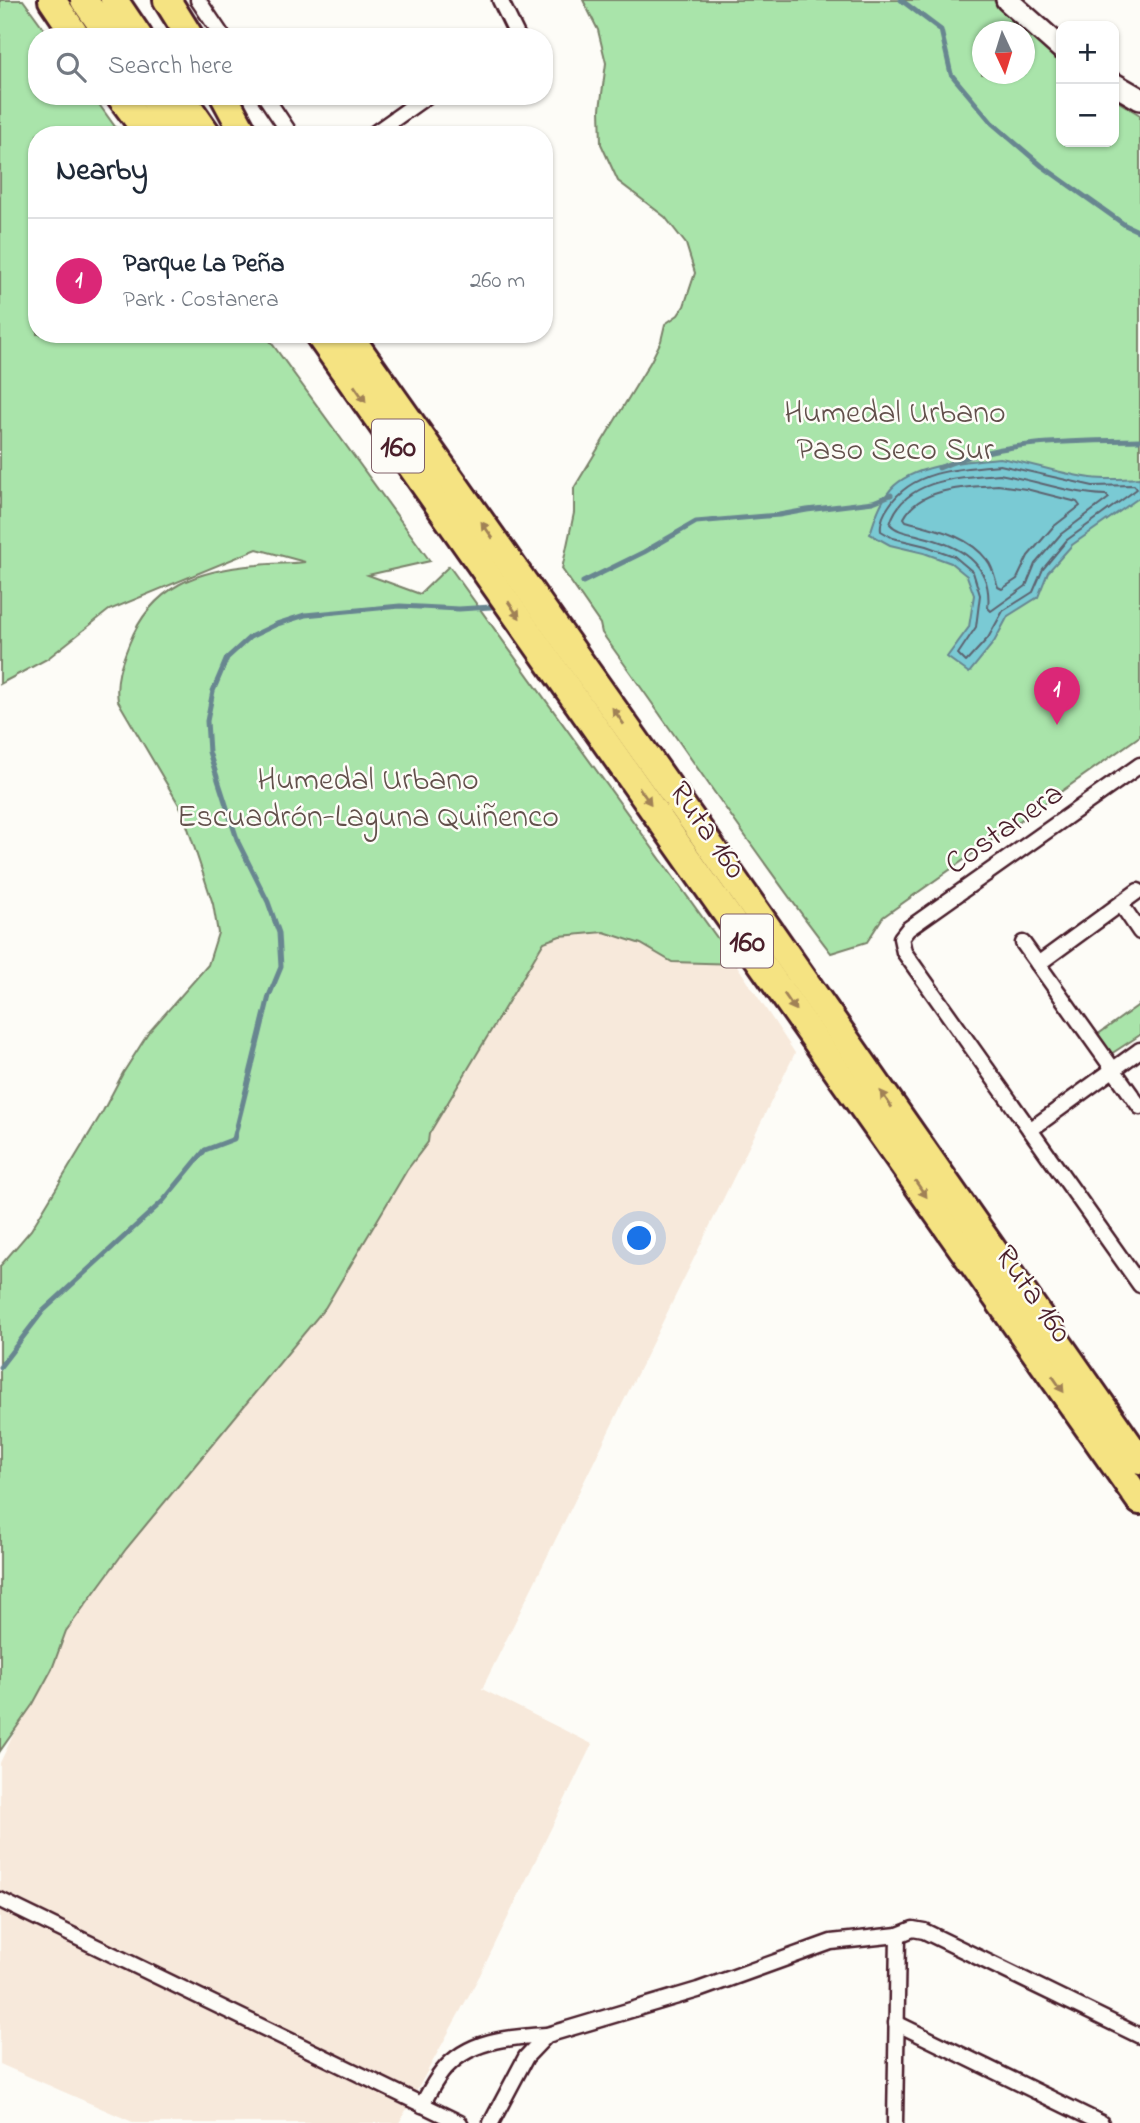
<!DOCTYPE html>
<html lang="en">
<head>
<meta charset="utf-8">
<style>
  body { margin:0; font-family:"Indie Flower",sans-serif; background:#f6f6f7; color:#1f2937 }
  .controls { position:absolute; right:21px; top:21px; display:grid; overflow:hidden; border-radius:14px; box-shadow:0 2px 5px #0004 }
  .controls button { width:63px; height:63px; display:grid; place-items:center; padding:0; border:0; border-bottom:2px solid #e0e1e3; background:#fff; color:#1f2937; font:35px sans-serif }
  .compass { position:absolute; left:972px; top:21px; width:63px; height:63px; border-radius:50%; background:#fff; box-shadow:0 2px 5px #0004; rotate:176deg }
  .you { position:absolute; left:640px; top:1239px; width:24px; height:24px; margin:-18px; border:5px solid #fff; border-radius:50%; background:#1a73e8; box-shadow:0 0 0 10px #1a73e833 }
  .badge { display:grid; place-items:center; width:46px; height:46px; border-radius:50%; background:#db2777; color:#fff; font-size:23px; font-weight:700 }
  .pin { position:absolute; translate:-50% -58px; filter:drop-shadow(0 2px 4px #0008) }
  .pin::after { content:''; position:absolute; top:37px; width:24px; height:21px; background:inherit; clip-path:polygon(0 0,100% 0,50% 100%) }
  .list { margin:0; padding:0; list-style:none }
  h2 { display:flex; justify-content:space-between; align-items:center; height:91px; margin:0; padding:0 28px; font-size:30px }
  h2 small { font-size:23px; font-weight:400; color:#747a83 }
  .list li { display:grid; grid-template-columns:46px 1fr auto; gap:21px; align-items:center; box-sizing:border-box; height:126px; padding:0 28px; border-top:2px solid #e0e1e3 }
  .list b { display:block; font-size:26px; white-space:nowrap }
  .list p { margin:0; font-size:23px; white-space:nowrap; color:#747a83 }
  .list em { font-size:23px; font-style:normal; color:#747a83 }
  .icon { flex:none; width:38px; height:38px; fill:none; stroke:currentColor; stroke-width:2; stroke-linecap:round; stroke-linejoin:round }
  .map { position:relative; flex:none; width:1140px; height:2123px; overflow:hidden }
  .search { position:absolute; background:#fff; box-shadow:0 2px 5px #0004; left:28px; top:28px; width:525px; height:77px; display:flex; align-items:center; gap:18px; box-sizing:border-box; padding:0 24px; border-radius:28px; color:#747a83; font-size:26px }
  .panel { position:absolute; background:#fff; box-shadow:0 2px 5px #0004; left:28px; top:126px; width:525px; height:217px; border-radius:28px }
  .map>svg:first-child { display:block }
  .built { fill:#f7e9db }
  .green { fill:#a9e4aa; stroke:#7a826a; stroke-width:2; fill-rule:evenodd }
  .water { fill:#7acad4; stroke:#678690; stroke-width:2 }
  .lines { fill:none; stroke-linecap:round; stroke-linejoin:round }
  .shore { stroke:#5d636f; stroke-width:2 }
  .stream { stroke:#678690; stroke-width:5 }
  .minor-casing { stroke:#4a1f2b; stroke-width:19 }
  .secondary-casing { stroke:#4a1f2b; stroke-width:26 }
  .motorway-casing { stroke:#4a1f2b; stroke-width:32 }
  .minor { stroke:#fdfcf7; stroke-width:14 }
  .secondary { stroke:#fdfcf7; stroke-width:21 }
  .motorway { stroke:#f5e382; stroke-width:26 }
  .oneway { fill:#a08156 }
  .labels { text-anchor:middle; stroke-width:5; stroke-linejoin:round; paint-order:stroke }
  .shield { fill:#fdfcf7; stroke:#806168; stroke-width:2 }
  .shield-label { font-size:30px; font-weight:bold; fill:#4a1f2b }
  .park-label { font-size:32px; fill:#62504b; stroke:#fdfcf7 }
  .street-label { font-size:32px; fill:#4a1f2b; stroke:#fdfcf7 }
</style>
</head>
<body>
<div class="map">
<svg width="1140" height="2123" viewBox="0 0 1140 2123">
  <rect width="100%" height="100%" fill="#fdfcf7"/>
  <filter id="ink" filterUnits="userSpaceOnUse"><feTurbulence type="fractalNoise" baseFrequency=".0143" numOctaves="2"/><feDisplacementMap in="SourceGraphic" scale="14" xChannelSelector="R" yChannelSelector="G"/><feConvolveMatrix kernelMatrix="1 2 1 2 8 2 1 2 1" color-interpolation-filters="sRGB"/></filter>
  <g filter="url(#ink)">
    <polygon class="built" points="604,932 641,944 672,962 736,964 795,1053 482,1689 592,1744 480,1975 399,2123 135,2123 0,2064 0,1763 13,1735 52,1669 66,1631 126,1549 325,1308 544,942 560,936"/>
    <g class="green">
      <path d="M0,0H23L50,37H37V96H93L121,135H37V334H265L430,561L368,575L420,594L449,566L736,964L672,962L641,944L604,932L560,936L544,942L429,1134L428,1142L407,1170L325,1308L126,1549L66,1631L52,1669L33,1704L0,1751V1266L31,1230L103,1111L123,1073L149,1032L208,965L218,933L213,904L182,810L118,701C115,680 121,664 129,644C152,585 198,570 257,565C273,563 290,564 305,562L257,549L109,610L47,659L0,684Z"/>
      <path d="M583,0H993L1014,14L1061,62V142H1114V99L1140,115V736L883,917L867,942L831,953C751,849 679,739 602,633L600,624L562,569L574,513V488L651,361L661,341L665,324L678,315L684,306L695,273L686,244L665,217L618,181L601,144L600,109L606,63L598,30ZM982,32H1024V74H982Z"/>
      <polygon points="1140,1004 1140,1035 1111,1054 1097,1035"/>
    </g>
    <path class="water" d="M1000,458C1031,463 1060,474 1091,478C1107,480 1124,479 1140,478V497L1072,545L1048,572L1038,597L1008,616L994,642L969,673L947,657L969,627L974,595L967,576L951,563L924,553L890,545L870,534C875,518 880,502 891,489C913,464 968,461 1000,458Z"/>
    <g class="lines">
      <g class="shore">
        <path d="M1000,465L1093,486L1134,485L1137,489L1067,540L1043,569L1033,592L1003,611L988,638L966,662L958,654L976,627L980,595L973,572L954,556L926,546L893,538L881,531C880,523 884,513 889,506C912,470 961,468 1000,465Z"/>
        <path d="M999,474C1035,480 1070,494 1106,495L1109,498L1061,534L1035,564L1026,586L991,611L988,608C993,563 959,545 920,536C910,533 897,532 890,524C903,479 959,477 999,474Z"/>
        <path d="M998,485L1026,489L1077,502L1080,506L1053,527L1028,556L1017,579L1002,589L998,587C995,578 993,567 987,560C968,535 935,529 906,521L904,518C920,487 968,487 998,485Z"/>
      </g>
      <g class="stream">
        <polyline points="901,0 941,30 951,74 992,123 1042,166 1125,225 1140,232"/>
        <path d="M939,468C999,440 1075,441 1140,440"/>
        <polyline points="583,582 644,552 696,522 779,515 807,510 873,502 891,495"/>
        <polyline points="0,1367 43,1311 163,1201 205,1150 234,1139 269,996 281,967 279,933 268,902 238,842 209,752 207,721 213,691 227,658 250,637 277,624 305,615 400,606 459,609 491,607"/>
      </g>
      <g class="minor-casing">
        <g id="minor">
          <polyline points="198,0 223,37"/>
          <polyline points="500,0 518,37"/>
          <polyline points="265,96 291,135"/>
          <polyline points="372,135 427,96"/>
          <polyline points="1140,765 908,929 901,938 904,952 1140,1285"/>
          <polyline points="1121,904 1140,932"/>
          <polyline points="1023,943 1140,1107"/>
          <polyline points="1038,964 1138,891"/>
          <polyline points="1030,1130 1140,1050"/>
          <polyline points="0,1900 460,2123"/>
          <polyline points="896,2023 1101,2123"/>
          <path d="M422,2105C428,2094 434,2082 442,2072C467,2040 509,2037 547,2035"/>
          <polyline points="491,2123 526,2057 547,2035 698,1990 831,1942 898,1935 913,1929 924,1931 1140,2036"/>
          <polyline points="895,2123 898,1935"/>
        </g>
      </g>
      <g class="secondary-casing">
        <g id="secondary">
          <polyline points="1007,0 1061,48"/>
          <polyline points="1114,84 1140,99"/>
        </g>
      </g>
      <g class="motorway-casing">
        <g id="motorway">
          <polyline points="52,0 77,37"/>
          <polyline points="84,0 110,37"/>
          <polyline points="114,0 139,37"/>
          <polyline points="167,0 190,37"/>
          <polyline points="120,96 149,135"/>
          <polyline points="152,96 178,135"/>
          <polyline points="181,96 208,135"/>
          <polyline points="224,96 245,135"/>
          <polyline points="318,334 1140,1501"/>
          <polyline points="348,334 700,831 1140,1460"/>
        </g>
      </g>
      <use href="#minor" class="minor"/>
      <use href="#secondary" class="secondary"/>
      <use href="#motorway" class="motorway"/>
    </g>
    <defs><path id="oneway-solid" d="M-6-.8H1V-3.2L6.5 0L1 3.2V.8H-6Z" transform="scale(1.75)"/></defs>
    <g class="oneway">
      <use href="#oneway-solid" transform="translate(360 394) rotate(55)"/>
      <use href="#oneway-solid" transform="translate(487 530) rotate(-125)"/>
      <use href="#oneway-solid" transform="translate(514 610) rotate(55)"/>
      <use href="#oneway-solid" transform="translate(618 716) rotate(-125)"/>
      <use href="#oneway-solid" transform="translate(645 796) rotate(55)"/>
      <use href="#oneway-solid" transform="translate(790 1002) rotate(55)"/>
      <use href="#oneway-solid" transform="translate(886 1099) rotate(-125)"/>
      <use href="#oneway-solid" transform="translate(921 1189) rotate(55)"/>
      <use href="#oneway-solid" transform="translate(1058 1384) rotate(55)"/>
    </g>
  </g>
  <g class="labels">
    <g class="shield">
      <rect x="372" y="419.5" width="52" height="53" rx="5"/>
      <rect x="721" y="914.5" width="52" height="53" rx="5"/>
    </g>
    <g class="shield-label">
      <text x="398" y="456">160</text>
      <text x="747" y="951">160</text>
    </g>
    <g class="park-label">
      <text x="895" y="422">Humedal Urbano<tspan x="895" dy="37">Paso Seco Sur</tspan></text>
      <text x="368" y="789">Humedal Urbano<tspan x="368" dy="37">Escuadrón-Laguna Quiñenco</tspan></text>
    </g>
    <g class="street-label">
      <text transform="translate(1003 827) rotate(-35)" y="11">Costanera</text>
      <text transform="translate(709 829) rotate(55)" y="11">Ruta 160</text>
      <text transform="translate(1035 1293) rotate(55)" y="11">Ruta 160</text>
    </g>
  </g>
</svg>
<div class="controls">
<button>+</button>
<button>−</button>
</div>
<svg class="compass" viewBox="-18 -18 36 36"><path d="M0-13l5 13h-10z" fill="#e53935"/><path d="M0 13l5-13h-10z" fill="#747a83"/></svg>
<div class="you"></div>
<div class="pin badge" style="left:1057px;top:725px">1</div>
<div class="search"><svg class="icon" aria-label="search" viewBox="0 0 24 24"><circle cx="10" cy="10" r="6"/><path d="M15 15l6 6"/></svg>Search here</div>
<section class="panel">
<h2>Nearby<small></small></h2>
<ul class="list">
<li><span class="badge">1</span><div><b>Parque La Peña</b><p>Park · Costanera</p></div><em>260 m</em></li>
</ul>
</section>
</div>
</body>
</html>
